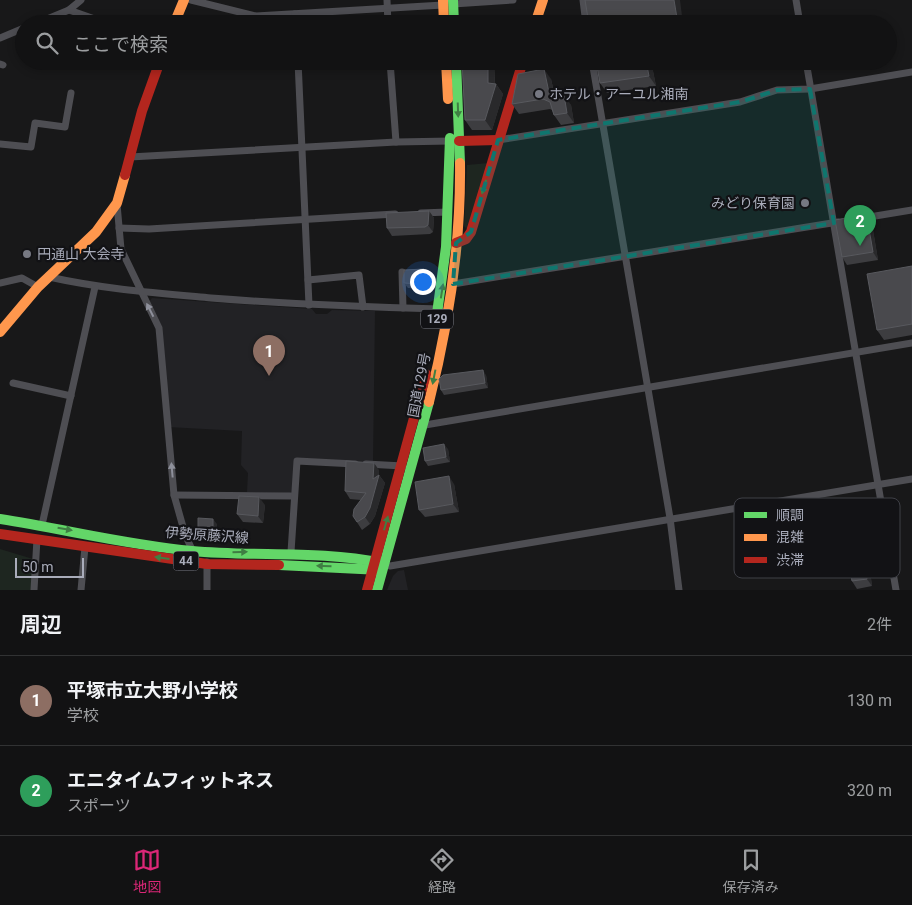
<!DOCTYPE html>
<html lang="ja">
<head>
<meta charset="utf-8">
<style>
  body { margin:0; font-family:Roboto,"Noto Sans JP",sans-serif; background:#1b1b1c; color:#f1f3f6 }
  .scale { position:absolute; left:15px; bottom:12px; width:69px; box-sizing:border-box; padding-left:5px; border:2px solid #a9acba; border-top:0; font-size:14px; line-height:18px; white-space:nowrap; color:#a9acba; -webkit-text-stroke:4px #121215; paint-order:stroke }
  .you { position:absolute; left:422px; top:281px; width:18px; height:18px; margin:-12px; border:4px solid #fff; border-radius:50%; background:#1a73e8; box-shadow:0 0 0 8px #1a73e833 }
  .badge { display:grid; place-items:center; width:32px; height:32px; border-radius:50%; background:#db2777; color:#fff; font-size:16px; font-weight:700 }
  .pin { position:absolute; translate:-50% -41px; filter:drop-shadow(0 1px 2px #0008) }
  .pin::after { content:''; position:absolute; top:26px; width:18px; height:15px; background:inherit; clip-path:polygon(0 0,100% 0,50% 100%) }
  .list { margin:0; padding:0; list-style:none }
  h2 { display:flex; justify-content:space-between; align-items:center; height:65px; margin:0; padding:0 20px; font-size:21px }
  h2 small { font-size:16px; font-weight:400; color:#9c9ea0 }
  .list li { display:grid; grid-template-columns:32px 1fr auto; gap:15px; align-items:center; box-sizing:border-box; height:90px; padding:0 20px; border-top:1px solid #313233 }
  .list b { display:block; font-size:19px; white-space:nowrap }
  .list p { margin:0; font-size:16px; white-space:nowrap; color:#9c9ea0 }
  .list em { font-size:16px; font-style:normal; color:#9c9ea0 }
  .icon { flex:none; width:28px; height:28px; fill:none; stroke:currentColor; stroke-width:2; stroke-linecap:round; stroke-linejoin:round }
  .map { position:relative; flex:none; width:912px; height:590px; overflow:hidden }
  .search { position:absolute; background:#121213; box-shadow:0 2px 8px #0003; left:15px; right:15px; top:15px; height:55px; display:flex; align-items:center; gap:12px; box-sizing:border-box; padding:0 18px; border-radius:28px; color:#9c9ea0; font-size:19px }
  .sheet { height:245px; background:#121213 }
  nav { display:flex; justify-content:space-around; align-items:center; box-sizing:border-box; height:70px; border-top:1px solid #313233; background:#121213; font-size:14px; color:#9c9ea0 }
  nav a { display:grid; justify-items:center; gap:2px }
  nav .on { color:#db2777 }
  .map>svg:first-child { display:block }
  .built { fill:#222225 }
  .green { fill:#1e2620 }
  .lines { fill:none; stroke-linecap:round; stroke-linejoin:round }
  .street { stroke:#4e4e53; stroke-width:7 }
  .fast { stroke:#63d668; stroke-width:10 }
  .slow { stroke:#ff974d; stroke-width:10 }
  .jam { stroke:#b3261e; stroke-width:10 }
  .wall { fill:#3d3d40 }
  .shaded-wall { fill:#29292b }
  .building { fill:#49494d; stroke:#58595e }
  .oneway { fill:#3f7e43 }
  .oneway2 { fill:#8e909b }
  .marked { fill:#0f766e; fill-opacity:0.2; stroke:#0f766e; stroke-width:4; stroke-dasharray:10 6; stroke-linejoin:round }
  .poi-dot { fill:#767882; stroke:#121215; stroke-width:2 }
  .labels { text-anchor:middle; stroke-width:4.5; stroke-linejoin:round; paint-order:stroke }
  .shield { fill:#121215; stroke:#7c7e88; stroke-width:1 }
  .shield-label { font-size:12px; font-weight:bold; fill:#a9acba }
  .poi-label { font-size:14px; fill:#a9acba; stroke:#121215; text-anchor:start }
  .street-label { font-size:14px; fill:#a9acba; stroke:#121215 }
  .key { fill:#121215; stroke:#3f4047; stroke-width:1 }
  .key-label { font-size:14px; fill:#a9acba }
</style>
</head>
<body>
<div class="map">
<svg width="912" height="590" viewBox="0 0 912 590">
  <rect width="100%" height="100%" fill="#181819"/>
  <g class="built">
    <polygon points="152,298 312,309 316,314 327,314 332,310 375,311 373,462 295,458 293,491 290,493 247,492 248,473 241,465 242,431 168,427 161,325 149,302"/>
    <polygon points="404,570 408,590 387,590 393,576 398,571"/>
  </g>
  <g class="green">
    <polygon points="489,163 468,228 467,229 464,226 467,165"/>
    <polygon points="0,549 33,559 32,590 0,590"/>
  </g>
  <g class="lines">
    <g class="street">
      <polyline points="191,0 256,16 443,5"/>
      <polyline points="387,0 388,24"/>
      <polyline points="583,0 586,24"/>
      <polyline points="796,0 800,24"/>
      <polyline points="453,4 513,0"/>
      <polyline points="69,10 109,24"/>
      <polyline points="295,14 296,24"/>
      <polyline points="35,24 69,10 81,0"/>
      <polyline points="0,38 24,28"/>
      <polyline points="298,61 309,305"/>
      <polyline points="390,61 396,142"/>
      <polyline points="592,61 670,518 679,590"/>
      <polyline points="806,61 896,590"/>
      <polyline points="0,64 3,65"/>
      <polyline points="498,140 740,102 777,90 810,89 912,72"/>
      <polyline points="0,144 31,147 35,123 65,127 71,93"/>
      <polyline points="130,157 396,142 451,141"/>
      <polyline points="117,204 121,249 159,328 174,495 185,534 193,552"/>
      <polyline points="421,213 448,212"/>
      <polyline points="851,220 912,210"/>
      <polyline points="119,228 149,229 395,214"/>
      <polyline points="402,272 403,308"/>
      <path d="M49,277C103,289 156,293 211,298C288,304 364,307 440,309"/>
      <polyline points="308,280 359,275 363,307"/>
      <polyline points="0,283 22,278 38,287"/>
      <polyline points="453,284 838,222"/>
      <polyline points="13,383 71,396"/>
      <polyline points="425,425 912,343"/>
      <polyline points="366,464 403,466"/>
      <polyline points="174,495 294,496"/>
      <polyline points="42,525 95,287"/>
      <polyline points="291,552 297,461 355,464"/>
      <polyline points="207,562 207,590"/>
      <polyline points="390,566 912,479"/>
      <polyline points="34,590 37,539"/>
      <polyline points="81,590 85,547"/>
    </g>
    <g class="fast">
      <polyline points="453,0 454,24"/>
      <polyline points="456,61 460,163"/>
      <polyline points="436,321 446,247 450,138"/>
      <path d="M0,519C64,529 127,545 192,551C256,557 319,550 382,563"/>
      <polyline points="279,565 381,570"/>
      <polyline points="377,590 429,402"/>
    </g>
    <g class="slow">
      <polyline points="443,0 444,24"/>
      <polyline points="174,24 184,0"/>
      <polyline points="535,24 543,0"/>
      <polyline points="446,61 448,99"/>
      <polyline points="0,332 38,287 96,232 117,203 125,175"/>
      <path d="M429,402C449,323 461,244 460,163"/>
    </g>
    <g class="jam">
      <polyline points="459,141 498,140"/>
      <polyline points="125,175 142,111 160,61"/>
      <polyline points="456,243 466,239 471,232 523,61"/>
      <polyline points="0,534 207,564 279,565"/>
      <polyline points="367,590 426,374"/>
    </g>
  </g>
  <g class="wall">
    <polygon points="462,61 494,61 495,84 496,84 503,94 492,130 472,130 465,120"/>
    <polygon points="596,61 651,61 656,86 607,93 600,83"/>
    <polygon points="551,79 555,96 571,105 574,123 561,125 554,115 552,110 550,109 519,114 512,104"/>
    <polygon points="429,211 434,218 433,232 430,234 392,236 387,228"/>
    <polygon points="862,224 873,230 878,260 847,265 842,257"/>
    <polygon points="912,266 912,335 884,340 877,330"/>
    <polygon points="428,274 428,284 424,289 408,288 404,283"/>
    <polygon points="486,375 488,388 444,395 441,390"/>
    <polygon points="448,449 450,462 428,466 425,461"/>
    <polygon points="379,470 379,475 385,483 375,516 370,524 362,530 353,516 361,500 350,499 345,491"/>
    <polygon points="454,484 459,512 425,517 419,510"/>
    <polygon points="265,505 263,523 243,522 237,514"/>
    <polygon points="217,524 217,534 201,533 198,528"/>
    <polygon points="772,544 775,563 751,567 746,560"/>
    <polygon points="869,564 872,586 857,589 852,581 851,577 845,569"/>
  </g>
  <g class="shaded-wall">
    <polygon points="674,0 680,0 683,24 678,24"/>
    <polygon points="488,61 494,61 495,88 496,84 503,94 492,130 485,120"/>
    <polygon points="646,61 651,61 656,86 649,76"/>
    <polygon points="544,69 551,79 557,107 550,97"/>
    <polygon points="564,95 571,105 574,123 567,113"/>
    <polygon points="429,211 434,218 433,232 428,225"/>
    <polygon points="857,216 862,223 864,232 858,224"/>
    <polygon points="868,223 873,230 878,260 873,252"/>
    <polygon points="424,269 428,274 428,284 424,289 420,284"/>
    <polygon points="483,370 486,375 488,388 485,383"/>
    <polygon points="444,444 448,449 450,462 446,457"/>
    <polygon points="374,463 379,470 379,475 385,483 375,516 370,524 365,517 373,479"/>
    <polygon points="449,476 454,484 459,512 453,504"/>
    <polygon points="259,497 265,505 263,523 258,516"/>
    <polygon points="213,519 217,524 217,534 213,528"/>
    <polygon points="767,537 772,544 775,563 770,556"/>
    <polygon points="863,557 869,564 872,586 867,579"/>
  </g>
  <g class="building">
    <polygon points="585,0 674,0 678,24 589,24"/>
    <polygon points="462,61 488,61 488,83 496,84 485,120 465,120"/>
    <polygon points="596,61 646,61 649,76 600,83"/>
    <polygon points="544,69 550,97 564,95 567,113 554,115 550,102 543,99 512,104 518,74"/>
    <polygon points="429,211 428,225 425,227 387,228 386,213"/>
    <polygon points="857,216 858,224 868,223 873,252 842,257 835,220"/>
    <polygon points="912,266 912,324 877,330 867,274"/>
    <polygon points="424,269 425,279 420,284 404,283 404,270"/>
    <polygon points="483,370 485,383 441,390 439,379 443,375"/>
    <polygon points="444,444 446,457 425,461 423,448"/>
    <polygon points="346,461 374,463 373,479 379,475 370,508 365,517 357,522 353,516 354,509 366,493 345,491"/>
    <polygon points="449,476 453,504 419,510 415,482"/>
    <polygon points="239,496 259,497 258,516 237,514"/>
    <polygon points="198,518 213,519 213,528 198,528"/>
    <polygon points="863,557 867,579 852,581 850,569 845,569 844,560"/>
  </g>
  <defs><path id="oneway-solid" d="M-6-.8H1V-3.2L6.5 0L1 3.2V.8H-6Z" transform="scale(1.25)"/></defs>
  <g class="oneway">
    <use href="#oneway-solid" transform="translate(458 110) rotate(88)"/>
    <use href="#oneway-solid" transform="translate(484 187) rotate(107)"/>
    <use href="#oneway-solid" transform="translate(442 291) rotate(-81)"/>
    <use href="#oneway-solid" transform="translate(434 377) rotate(101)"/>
    <use href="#oneway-solid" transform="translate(386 523) rotate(-74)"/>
    <use href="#oneway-solid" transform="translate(65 529) rotate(10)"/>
    <use href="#oneway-solid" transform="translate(240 552) rotate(-1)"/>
    <use href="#oneway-solid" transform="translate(162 558) rotate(-172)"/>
    <use href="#oneway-solid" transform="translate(324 566) rotate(-178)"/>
  </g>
  <g class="oneway2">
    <use href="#oneway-solid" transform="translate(150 310) rotate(-117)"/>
    <use href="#oneway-solid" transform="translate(172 470) rotate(-95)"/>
  </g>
  <path class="marked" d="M810,89L834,223L453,284L456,243L471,232L498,140L740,102L777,90Z"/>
  <g class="poi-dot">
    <circle cx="539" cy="94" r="5"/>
    <circle cx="805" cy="203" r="5"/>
    <circle cx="27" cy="254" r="5"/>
  </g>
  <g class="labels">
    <g class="shield">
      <rect x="421" y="309.5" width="32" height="19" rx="4"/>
      <rect x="173.5" y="551.5" width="25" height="19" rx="4"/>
    </g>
    <g class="shield-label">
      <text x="437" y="323">129</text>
      <text x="186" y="565">44</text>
    </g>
    <g class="poi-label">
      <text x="549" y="99">ホテル・アーユル湘南</text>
      <text x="795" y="208" text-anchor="end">みどり保育園</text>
      <text x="37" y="259">円通山 大会寺</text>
    </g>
    <g class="street-label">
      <text transform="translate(419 385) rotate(-79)" y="5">国道129号</text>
      <text transform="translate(207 535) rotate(4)" y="5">伊勢原藤沢線</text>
    </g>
  </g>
  <rect x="734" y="498" width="166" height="80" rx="8" class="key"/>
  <rect x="744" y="512" width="23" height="6" fill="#63d668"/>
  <rect x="744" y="534" width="23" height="7" fill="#ff974d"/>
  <rect x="744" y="557" width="23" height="6" fill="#b3261e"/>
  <g class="key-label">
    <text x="776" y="520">順調</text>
    <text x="776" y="542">混雑</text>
    <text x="776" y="565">渋滞</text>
  </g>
</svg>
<div class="scale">50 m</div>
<div class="you"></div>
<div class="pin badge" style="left:269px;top:376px;background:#8d6e63">1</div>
<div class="pin badge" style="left:860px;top:246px;background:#2e9e5b">2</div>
<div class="search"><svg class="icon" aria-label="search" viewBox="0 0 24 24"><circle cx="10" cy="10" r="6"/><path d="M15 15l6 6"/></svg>ここで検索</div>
</div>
<section class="sheet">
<h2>周辺<small>2件</small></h2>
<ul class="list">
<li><span class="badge" style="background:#8d6e63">1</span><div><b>平塚市立大野小学校</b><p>学校</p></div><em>130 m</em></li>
<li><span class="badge" style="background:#2e9e5b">2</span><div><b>エニタイムフィットネス</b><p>スポーツ</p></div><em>320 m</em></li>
</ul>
</section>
<nav>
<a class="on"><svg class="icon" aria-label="map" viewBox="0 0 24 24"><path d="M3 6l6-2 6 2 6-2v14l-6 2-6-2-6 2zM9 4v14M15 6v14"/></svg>地図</a>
<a><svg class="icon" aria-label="directions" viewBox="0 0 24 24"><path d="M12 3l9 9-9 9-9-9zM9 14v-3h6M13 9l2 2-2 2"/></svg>経路</a>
<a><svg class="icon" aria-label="saved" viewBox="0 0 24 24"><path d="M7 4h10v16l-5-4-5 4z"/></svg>保存済み</a>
</nav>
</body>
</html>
